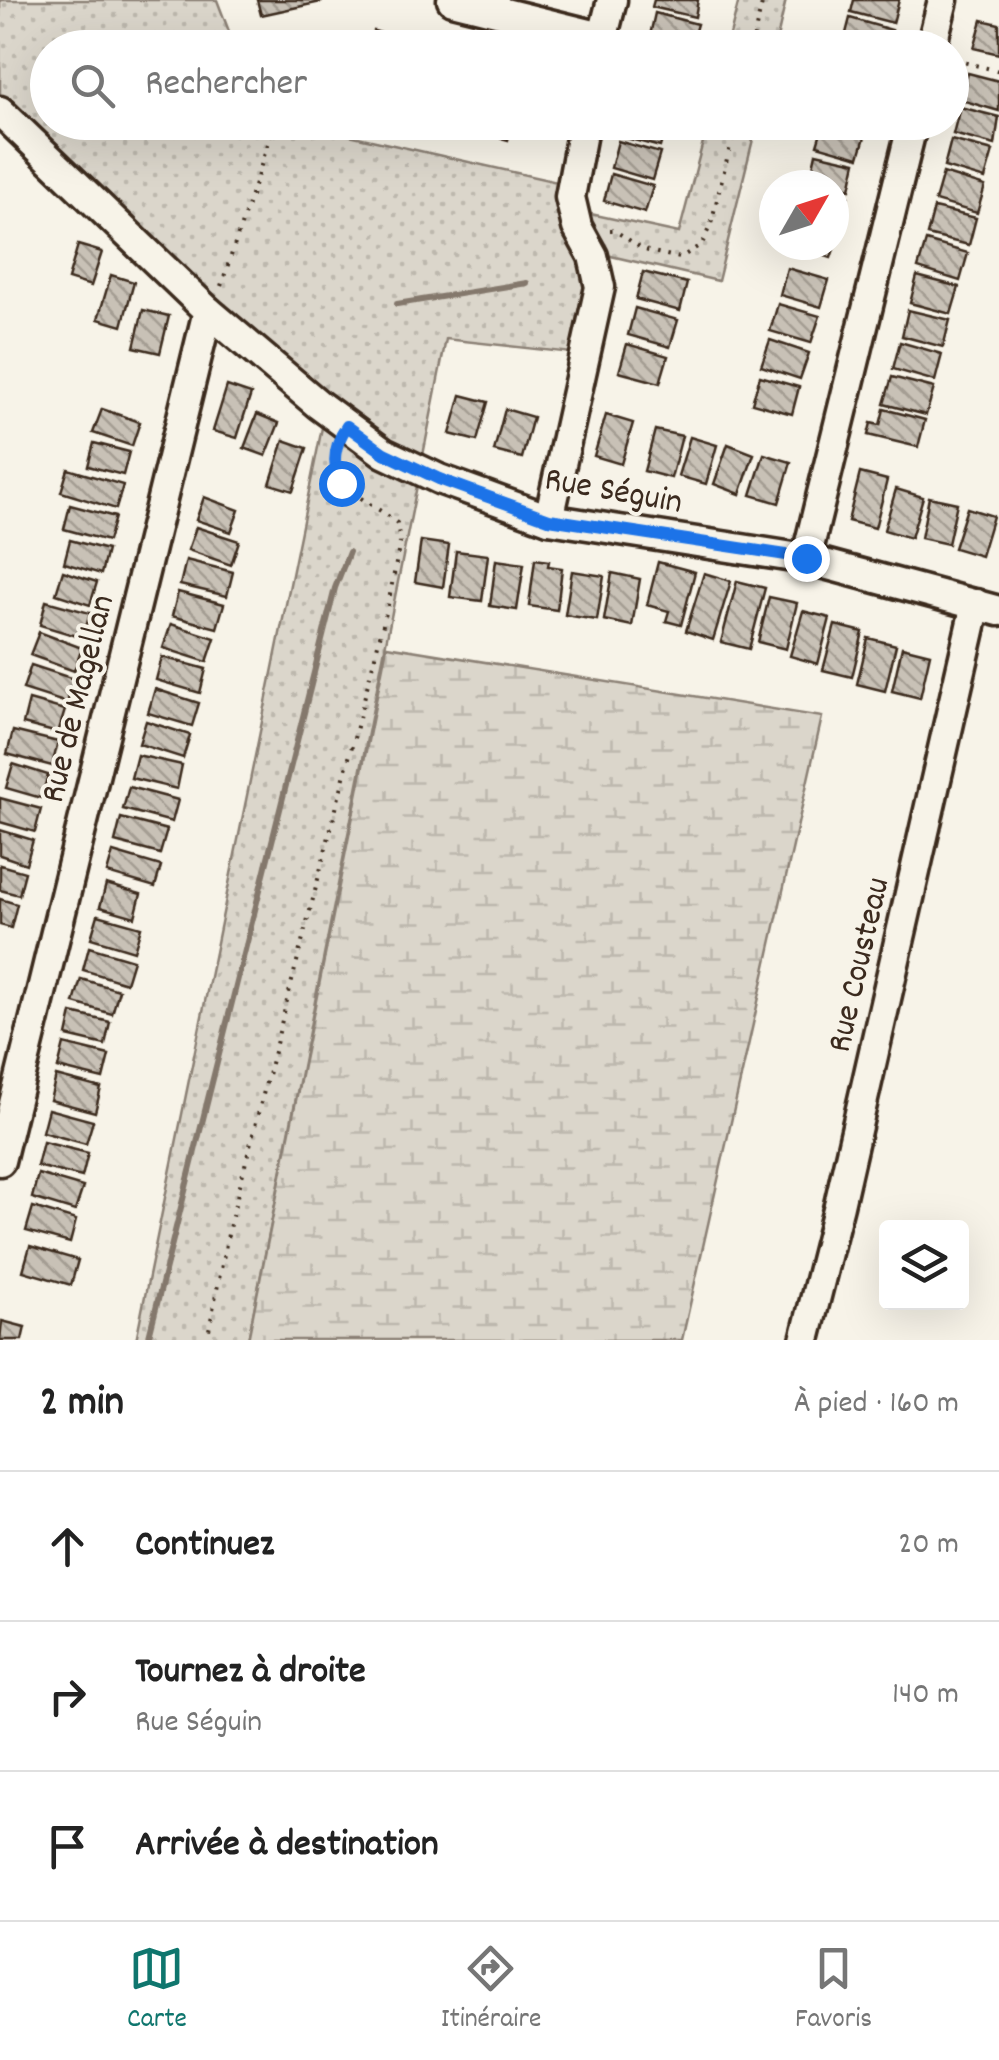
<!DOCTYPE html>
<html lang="fr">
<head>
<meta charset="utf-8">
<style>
  body { margin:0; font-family:Dekko,sans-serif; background:#f6f6f6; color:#222 }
  .controls { position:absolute; right:30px; bottom:30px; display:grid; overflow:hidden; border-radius:10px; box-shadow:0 10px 40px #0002 }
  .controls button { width:90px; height:90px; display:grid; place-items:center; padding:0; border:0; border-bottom:2px solid #e0e0e0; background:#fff; color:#222; font:50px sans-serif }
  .compass { position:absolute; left:759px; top:170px; width:90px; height:90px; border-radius:50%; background:#fff; box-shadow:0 10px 40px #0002; rotate:51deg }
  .stop { position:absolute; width:30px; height:30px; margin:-22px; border:8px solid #1a73e8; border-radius:50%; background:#fff }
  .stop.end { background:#1a73e8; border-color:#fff; box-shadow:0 2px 10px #0008 }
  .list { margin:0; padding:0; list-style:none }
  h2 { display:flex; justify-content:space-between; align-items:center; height:130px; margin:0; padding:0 40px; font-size:42px }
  h2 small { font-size:32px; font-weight:400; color:#767676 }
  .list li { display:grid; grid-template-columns:65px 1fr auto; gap:30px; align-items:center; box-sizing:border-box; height:150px; padding:0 40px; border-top:2px solid #e0e0e0 }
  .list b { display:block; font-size:38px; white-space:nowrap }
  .list p { margin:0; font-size:32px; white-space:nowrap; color:#767676 }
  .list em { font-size:32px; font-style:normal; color:#767676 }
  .icon { flex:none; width:55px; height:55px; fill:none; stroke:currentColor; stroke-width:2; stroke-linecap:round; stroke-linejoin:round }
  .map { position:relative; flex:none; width:999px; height:1340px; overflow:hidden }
  .search { position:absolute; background:#fff; box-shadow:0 10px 40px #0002; left:30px; right:30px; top:30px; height:110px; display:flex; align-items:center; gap:25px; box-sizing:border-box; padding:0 35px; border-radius:55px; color:#767676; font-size:38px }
  .sheet { height:580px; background:#fff }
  nav { display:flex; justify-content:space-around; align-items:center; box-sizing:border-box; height:140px; border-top:2px solid #e0e0e0; background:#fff; font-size:28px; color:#767676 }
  nav a { display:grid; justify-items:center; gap:5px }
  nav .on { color:#0f766e }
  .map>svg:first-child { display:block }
  .grass { fill:url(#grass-dots); stroke:#8b8074; stroke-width:2.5 }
  .wetland { fill:url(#wetland-marsh); stroke:#8b8074; stroke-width:2.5 }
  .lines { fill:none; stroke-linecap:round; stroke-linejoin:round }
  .stream { stroke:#84786c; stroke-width:6 }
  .building { fill:url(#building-back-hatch); stroke:#3b2a1e; stroke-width:2.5 }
  .street-casing { stroke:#3b2a1e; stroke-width:35 }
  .path { stroke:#3b2a1e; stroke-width:4; stroke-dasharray:2.5 8; stroke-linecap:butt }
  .street { stroke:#f7f3e8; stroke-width:28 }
  .route { stroke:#1a73e8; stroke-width:12 }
  .labels { text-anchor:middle; stroke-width:8; stroke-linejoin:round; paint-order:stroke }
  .street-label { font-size:35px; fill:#3b2a1e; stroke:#f7f3e8 }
</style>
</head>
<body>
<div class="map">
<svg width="999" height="1340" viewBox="0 0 999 1340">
  <defs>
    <pattern id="grass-dots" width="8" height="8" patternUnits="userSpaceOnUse" patternTransform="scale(2.5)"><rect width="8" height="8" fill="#dbd6cb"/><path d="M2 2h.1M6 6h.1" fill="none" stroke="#bdb8ae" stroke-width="1.8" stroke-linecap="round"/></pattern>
    <pattern id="wetland-marsh" width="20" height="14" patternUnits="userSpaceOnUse" patternTransform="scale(2.5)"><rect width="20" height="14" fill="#dbd6cb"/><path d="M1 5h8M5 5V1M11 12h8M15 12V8" fill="none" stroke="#bdb8ae"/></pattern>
    <pattern id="building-back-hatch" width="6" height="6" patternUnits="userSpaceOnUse" patternTransform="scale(2.5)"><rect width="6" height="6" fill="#c8c1b6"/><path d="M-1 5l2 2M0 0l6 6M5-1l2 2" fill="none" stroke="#a49d93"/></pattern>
  </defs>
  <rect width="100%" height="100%" fill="#f7f3e8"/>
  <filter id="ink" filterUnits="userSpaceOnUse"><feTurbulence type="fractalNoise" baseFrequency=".01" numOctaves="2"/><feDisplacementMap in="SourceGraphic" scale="20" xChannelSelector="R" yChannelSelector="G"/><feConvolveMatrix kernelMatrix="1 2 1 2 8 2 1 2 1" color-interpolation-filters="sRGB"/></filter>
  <g filter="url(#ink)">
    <g class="grass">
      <polygon points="0,0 217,0 235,47 48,48 48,122 296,123 566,184 563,208 679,233 708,123 757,123 718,281 585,250 593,294 581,354 446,339 248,1340 136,1340 327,403 0,105"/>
      <polygon points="739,0 786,0 775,47 727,47"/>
    </g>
    <polygon class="wetland" points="387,646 822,717 682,1340 248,1340"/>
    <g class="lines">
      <g class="stream">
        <polyline points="397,304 527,283"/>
        <polyline points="148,1340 335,588 349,552"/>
      </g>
    </g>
    <g class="building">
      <polygon points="257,0 321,0 321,2 261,15"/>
      <polygon points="654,0 698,0 695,17 652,7"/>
      <polygon points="854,0 899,0 893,23 851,12"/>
      <polygon points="655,13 697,24 690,48 649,40"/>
      <polygon points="850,18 892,30 887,48 843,45"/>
      <polygon points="982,20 999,24 999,54 974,48"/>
      <polygon points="374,31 430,48 370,48"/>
      <polygon points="968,73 999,81 999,111 961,100"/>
      <polygon points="960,107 999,117 995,145 953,134"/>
      <polygon points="473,122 512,122 508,140 494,136 496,132 472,126"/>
      <polygon points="623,122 667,122 660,147 619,136"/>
      <polygon points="824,122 840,122 867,130 859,157 817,145"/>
      <polygon points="951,140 993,151 985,179 944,167"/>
      <polygon points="618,141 660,153 652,180 611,168"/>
      <polygon points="816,153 856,162 850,189 810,180"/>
      <polygon points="943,173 985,186 977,213 935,201"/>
      <polygon points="611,174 653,186 645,213 604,201"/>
      <polygon points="834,193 848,197 840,223 834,221"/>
      <polygon points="934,208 976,218 969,245 927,235"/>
      <polygon points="834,229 840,231 831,258 793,245 834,245"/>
      <polygon points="926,241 968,253 960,281 918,268"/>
      <polygon points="78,245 102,252 91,286 68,279"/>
      <polygon points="787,268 829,280 821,307 780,295"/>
      <polygon points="643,272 687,283 680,311 636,299"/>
      <polygon points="111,275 134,282 122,326 98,319"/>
      <polygon points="917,276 959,287 951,314 910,303"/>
      <polygon points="778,304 820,316 811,343 770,331"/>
      <polygon points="635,308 678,320 670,347 628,335"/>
      <polygon points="143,310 169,316 160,353 134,347"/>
      <polygon points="908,310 950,320 943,347 902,336"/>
      <polygon points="770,340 809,353 800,379 761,366"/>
      <polygon points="900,342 942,354 935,381 893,369"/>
      <polygon points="627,344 668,356 660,383 619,372"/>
      <polygon points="760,376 799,387 792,414 752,403"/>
      <polygon points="892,377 934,388 926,415 884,404"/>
      <polygon points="227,386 251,394 237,438 213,431"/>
      <polygon points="461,395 488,402 477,441 450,434"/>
      <polygon points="102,409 140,422 132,446 93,433"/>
      <polygon points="505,409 533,417 522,458 494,451"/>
      <polygon points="884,409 925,420 918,447 868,435 871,423 880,425"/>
      <polygon points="257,414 279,423 266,456 244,448"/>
      <polygon points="606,415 633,423 621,464 594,456"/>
      <polygon points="655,430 682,436 671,478 644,471"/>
      <polygon points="690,437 717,445 706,484 678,476"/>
      <polygon points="284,440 307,448 293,491 270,484"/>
      <polygon points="94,443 129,452 123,475 88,466"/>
      <polygon points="728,444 754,454 740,494 714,484"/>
      <polygon points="764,454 791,462 779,503 751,495"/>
      <polygon points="68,469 123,485 116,509 61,492"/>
      <polygon points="860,473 887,480 875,528 848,521"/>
      <polygon points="896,489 923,497 911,538 884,530"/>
      <polygon points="204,497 239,510 231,532 196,520"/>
      <polygon points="929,497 957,503 948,544 921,538"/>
      <polygon points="70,505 115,517 108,541 64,529"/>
      <polygon points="967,508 993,516 981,556 954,548"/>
      <polygon points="196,527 239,541 231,565 188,550"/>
      <polygon points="70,540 107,550 101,574 64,563"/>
      <polygon points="421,541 449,545 443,587 415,582"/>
      <polygon points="456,551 488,555 482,601 450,597"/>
      <polygon points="535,559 549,561 548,566 562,568 557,610 529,606"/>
      <polygon points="186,560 233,572 227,596 180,585"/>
      <polygon points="496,560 524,564 517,610 490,606"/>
      <polygon points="658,562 695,572 681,625 666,621 669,611 647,605"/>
      <polygon points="63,571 97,582 90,605 56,594"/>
      <polygon points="572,571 604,576 597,620 565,615"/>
      <polygon points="612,573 640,579 632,626 604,620"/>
      <polygon points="704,573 731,581 713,640 686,631"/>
      <polygon points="737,581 765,588 749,649 721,642"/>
      <polygon points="178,592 224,604 217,628 172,616"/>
      <polygon points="769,597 797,603 786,649 758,642"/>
      <polygon points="46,601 90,613 83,638 40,625"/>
      <polygon points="803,611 830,618 818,664 790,656"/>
      <polygon points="171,624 215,638 207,662 163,648"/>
      <polygon points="835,625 863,632 852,677 823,670"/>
      <polygon points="39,632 82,648 74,671 30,655"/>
      <polygon points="868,638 896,645 885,691 857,684"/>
      <polygon points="902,647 930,654 920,698 892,691"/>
      <polygon points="162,657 206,669 200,693 156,680"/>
      <polygon points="31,665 74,679 67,703 23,689"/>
      <polygon points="155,689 199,703 192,726 148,713"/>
      <polygon points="29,700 65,710 58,733 23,724"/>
      <polygon points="146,721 190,735 183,758 139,744"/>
      <polygon points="13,731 58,742 52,766 7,754"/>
      <polygon points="137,755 182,765 177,789 131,778"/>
      <polygon points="13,764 48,775 41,798 6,788"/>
      <polygon points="129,787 178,800 172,822 123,809"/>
      <polygon points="0,798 41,809 35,832 0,822"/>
      <polygon points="121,818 167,830 160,854 115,842"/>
      <polygon points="0,830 33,840 26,864 0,855"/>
      <polygon points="113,852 161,866 155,887 107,873"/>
      <polygon points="0,865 25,872 19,895 0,890"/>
      <polygon points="106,884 141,894 135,917 100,907"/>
      <polygon points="0,899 17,904 11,928 0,925"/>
      <polygon points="98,915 141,927 134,951 91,938"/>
      <polygon points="89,947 133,960 126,983 83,970"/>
      <polygon points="81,979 119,990 112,1014 74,1003"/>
      <polygon points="72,1013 110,1022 105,1045 67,1036"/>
      <polygon points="64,1044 109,1055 103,1079 58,1068"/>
      <polygon points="56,1076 101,1088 95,1112 50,1100"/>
      <polygon points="48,1109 93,1121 86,1144 42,1132"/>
      <polygon points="43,1142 88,1153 82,1177 37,1166"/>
      <polygon points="38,1174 83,1187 75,1211 32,1198"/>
      <polygon points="33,1207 76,1220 70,1243 26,1231"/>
      <polygon points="30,1246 78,1260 71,1285 23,1271"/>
      <polygon points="2,1321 25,1327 22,1340 0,1340"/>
    </g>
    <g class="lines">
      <g class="street-casing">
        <g id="street">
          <polyline points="452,0 602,37"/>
          <polyline points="600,48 612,0"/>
          <polyline points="931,48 943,0"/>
          <polyline points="0,111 208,311 319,405 384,453 439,479 549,519 806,559 999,611"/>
          <polyline points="549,519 600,287 593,256 577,227 570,197 584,122"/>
          <polyline points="806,559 913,122"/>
          <polyline points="0,1161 208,311"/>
          <polyline points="805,1340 839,1205 976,604"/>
        </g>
      </g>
      <g class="path">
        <polyline points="751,48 763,0"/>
        <polyline points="955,60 999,71"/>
        <polyline points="610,230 614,230 644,250 680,258 702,244 711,224 736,122"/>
        <polyline points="221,286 273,129"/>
        <path d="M207,1340L230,1224L388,605L400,542L397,523C372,501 326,488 336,448"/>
      </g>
      <use href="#street" class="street"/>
    </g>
  </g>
  <g class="lines" filter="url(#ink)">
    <path class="route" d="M341,483C331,463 334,445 347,426L384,453L439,479L549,519L806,558"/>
  </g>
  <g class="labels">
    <g class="street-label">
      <text transform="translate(614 488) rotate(10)" y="12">Rue Séguin</text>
      <text transform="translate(75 698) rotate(-76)" y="12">Rue de Magellan</text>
      <text transform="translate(856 964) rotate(-77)" y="12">Rue Cousteau</text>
    </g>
  </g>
</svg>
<div class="controls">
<button><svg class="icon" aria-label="layers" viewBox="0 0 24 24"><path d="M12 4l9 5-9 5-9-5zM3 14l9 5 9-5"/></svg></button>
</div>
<svg class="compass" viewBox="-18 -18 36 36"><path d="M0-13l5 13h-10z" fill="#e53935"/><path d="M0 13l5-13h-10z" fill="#767676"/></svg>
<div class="stop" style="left:341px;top:483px"></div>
<div class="stop end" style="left:806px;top:558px"></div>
<div class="search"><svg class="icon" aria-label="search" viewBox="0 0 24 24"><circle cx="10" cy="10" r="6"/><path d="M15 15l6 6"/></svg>Rechercher</div>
</div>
<section class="sheet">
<h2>2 min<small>À pied · 160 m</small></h2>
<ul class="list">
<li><svg class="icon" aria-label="ahead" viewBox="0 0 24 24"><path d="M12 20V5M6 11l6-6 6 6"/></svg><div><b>Continuez</b></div><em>20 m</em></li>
<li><svg class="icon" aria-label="right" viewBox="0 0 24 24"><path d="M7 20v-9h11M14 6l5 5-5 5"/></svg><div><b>Tournez à droite</b><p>Rue Séguin</p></div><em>140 m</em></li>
<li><svg class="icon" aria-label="arrive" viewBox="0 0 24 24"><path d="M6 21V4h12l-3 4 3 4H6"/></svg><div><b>Arrivée à destination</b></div></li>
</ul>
</section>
<nav>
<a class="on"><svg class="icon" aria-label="map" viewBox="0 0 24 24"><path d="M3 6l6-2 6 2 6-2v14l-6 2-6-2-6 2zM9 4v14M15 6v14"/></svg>Carte</a>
<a><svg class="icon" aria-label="directions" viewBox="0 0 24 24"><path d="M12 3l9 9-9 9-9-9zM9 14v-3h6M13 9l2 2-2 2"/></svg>Itinéraire</a>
<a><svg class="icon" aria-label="saved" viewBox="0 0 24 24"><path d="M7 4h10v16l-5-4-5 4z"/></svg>Favoris</a>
</nav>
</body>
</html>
